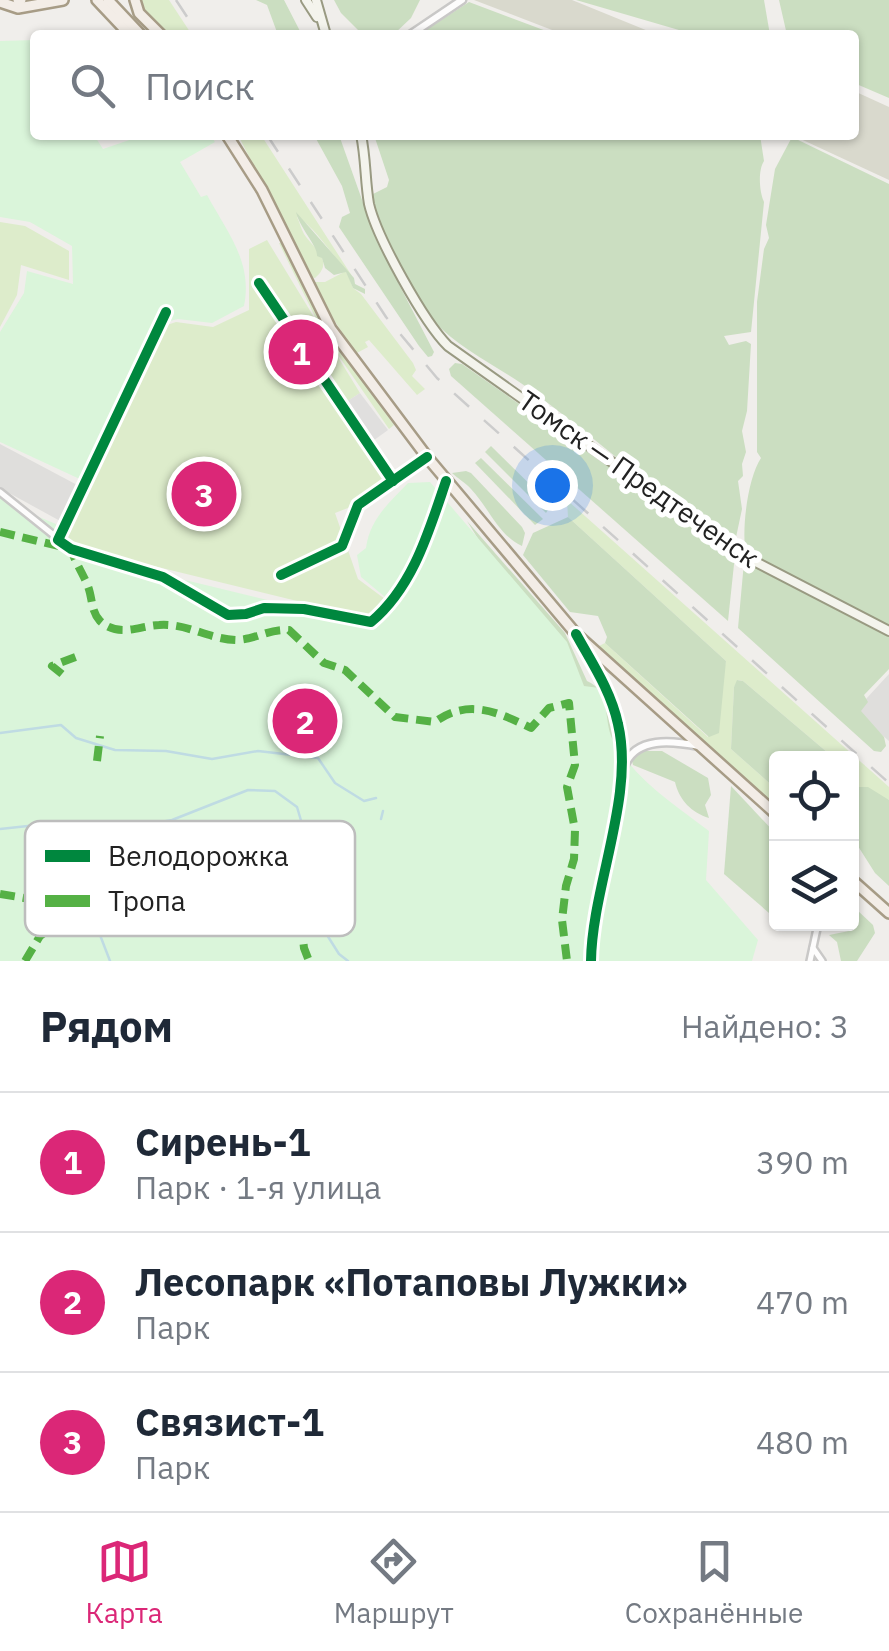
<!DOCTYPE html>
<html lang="ru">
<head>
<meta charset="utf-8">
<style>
  body { margin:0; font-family:"IBM Plex Sans",sans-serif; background:#f6f6f7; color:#1f2937 }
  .controls { position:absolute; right:30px; bottom:30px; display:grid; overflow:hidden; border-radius:10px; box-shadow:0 2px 8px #0004 }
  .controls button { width:90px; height:90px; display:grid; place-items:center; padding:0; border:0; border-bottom:2px solid #e0e1e3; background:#fff; color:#1f2937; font:50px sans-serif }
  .you { position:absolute; left:552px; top:485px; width:35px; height:35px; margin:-25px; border:8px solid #fff; border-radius:50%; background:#1a73e8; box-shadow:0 0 0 15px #1a73e833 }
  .badge { display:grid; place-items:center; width:65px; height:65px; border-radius:50%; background:#db2777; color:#fff; font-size:32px; font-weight:700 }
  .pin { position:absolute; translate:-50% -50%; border:5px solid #fff; box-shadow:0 2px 10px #0006 }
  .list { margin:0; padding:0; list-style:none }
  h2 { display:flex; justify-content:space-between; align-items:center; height:130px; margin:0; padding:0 40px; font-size:42px }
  h2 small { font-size:32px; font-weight:400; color:#747a83 }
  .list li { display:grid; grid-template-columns:65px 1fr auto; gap:30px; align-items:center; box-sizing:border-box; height:140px; padding:0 40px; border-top:2px solid #e0e1e3 }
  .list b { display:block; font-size:38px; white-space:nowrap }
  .list p { margin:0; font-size:32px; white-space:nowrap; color:#747a83 }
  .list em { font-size:32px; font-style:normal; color:#747a83 }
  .icon { flex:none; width:55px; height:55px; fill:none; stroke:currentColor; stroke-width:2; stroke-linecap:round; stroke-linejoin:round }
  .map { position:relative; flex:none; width:889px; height:961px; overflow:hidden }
  .search { position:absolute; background:#fff; box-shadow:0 2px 8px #0004; left:30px; right:30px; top:30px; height:110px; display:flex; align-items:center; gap:25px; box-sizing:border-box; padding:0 35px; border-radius:10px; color:#747a83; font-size:38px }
  .sheet { height:550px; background:#fff }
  nav { display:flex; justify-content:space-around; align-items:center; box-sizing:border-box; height:140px; border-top:2px solid #e0e1e3; background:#fff; font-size:28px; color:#747a83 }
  nav a { display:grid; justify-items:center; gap:5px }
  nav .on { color:#db2777 }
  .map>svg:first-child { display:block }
  .residential { fill:#dfdedc }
  .construction { fill:#d9d9cd }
  .grass { fill:#ddeccb }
  .forest { fill:#cbdec1 }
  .park { fill:#daf5da }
  .parking { fill:#e0dfde }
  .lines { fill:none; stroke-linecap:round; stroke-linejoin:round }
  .stream { stroke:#bfdbe3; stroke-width:2.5 }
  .minor-casing { stroke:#c9c8c7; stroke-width:10 }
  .tertiary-casing { stroke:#c9c8c7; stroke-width:11 }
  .secondary-casing { stroke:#999a82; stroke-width:12 }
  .primary-casing { stroke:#a79c86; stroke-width:14 }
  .minor { stroke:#fdfcfc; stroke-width:5 }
  .tertiary { stroke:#fdfcfc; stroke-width:6 }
  .secondary { stroke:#f4f4ed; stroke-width:8 }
  .primary { stroke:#f3ede7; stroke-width:9 }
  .rail { stroke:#ccc; stroke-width:2.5; stroke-dasharray:20 20; stroke-linecap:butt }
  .quiet { stroke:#55b145; stroke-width:8; stroke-dasharray:15 8; stroke-linecap:butt }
  .cycleway-casing { stroke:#fff; stroke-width:16 }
  .cycleway { stroke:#00873e; stroke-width:10 }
  .labels { text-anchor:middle; stroke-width:10; stroke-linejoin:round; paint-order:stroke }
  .street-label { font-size:28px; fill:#222; stroke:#fff }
  .key { fill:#fff; stroke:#bdbdbd; stroke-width:2.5 }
  .key-label { font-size:28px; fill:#222 }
</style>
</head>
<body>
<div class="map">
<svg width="889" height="961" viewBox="0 0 889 961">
  <rect width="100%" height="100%" fill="#f0eeeb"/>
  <g class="residential">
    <polygon points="0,444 81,487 62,522 0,488"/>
    <polygon points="889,674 889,741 855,711"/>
  </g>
  <g class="construction">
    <polygon points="474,0 572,0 658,35 565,35"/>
    <polygon points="854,91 889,107 889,180 792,135 779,135 854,135"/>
  </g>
  <g class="grass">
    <polygon points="140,0 169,0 192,35 165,35 139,6"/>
    <path d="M238,135H261L352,276L347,272L353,288L361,294L413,363L416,370L412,376L425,389L417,395L369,340L365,342L368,347L355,354L311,282H325L346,271C334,256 311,223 297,217C300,223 301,229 304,234C314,249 335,261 315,278L310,277Z"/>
    <polygon points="0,222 25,226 69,251 69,280 21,265 17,295 0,327"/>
    <polygon points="267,240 320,327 279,243 282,243 331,337 394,425 389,429 327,339 360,393 340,406 391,481 353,506 335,513 358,579 389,602 371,619 76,547 62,537 164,326 176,322 213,327 249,310 249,249"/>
    <polygon points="567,500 889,787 889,800 856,787 852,782 852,758 834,758 743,681 738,680 734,687 731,749 776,789 776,807 597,647 605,643 708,737 726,661 568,517"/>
  </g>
  <g class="forest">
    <polygon points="256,0 284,0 302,35 278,35 267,5"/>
    <polygon points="334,0 420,0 411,18 393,35 363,35 341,13"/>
    <polygon points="576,0 764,0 770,35 696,35"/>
    <polygon points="779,0 889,0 889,98 854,83 854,35 787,35"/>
    <polygon points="469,2 557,35 418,35"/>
    <polygon points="314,135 339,135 377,242 434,352 432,356 428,357 419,346 339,227 342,217 350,213 342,186"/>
    <path d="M374,135H760L764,161C758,170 759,191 764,202L751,332L724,336L729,345L746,341L751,344L747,411L742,431L746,452L742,464L743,476L738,481L742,509L735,542L729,543C662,497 601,443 536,394C501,367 460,351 431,318C412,295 375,223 373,194L387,187L389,180Z"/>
    <path d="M792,137L889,184V627L746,554C741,530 748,477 761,458L757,452V302L764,249L769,238L766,225L775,169Z"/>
    <path d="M296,212L354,278L355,284L365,289V294L353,288L346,272L334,275L325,268L322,258L317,256C318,246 300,229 296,212Z"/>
    <polygon points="455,363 462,364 735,555 728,621 451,376 449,369"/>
    <polygon points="491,446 551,505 546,513 485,452"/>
    <polygon points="481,458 543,519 535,525 475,463"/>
    <path d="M466,471L471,473L522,527L525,533L522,546C498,535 489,508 471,489C465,482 458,479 452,473Z"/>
    <polygon points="568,517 726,661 719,733 709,737 605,643 607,637 598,616 570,612 523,555 533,533"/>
    <path d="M467,521L565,633L587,681C615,694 617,729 614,758Z"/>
    <polygon points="744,562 889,637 889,669 864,695 868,702 861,711 884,737 886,746 881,752 874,751 738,628"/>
    <polygon points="737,680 743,681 834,758 776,758 776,789 731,749 734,687"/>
    <path d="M642,751H662L708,778L711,795L705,805L709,818C692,813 679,800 675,782L633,765L631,757Z"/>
    <polygon points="852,782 856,787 868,787 889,800 889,886 875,873 856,843 852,842"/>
    <polygon points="731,786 776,834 776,919 724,874"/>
    <polygon points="857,910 873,925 875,933 857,961 841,961 837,942 829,935 854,930"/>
  </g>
  <g class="park">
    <path d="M35,40V135H94L103,149L144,135H210L215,142L180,162L201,197L207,195C227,232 253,262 244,306L212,323L178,319L162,323L84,481L0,442V332L24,293L27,271L73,284L72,246L30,222L0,217V41Z"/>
    <path d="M430,482L567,642L584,686L599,688C609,706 605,725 613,740C634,779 675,805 709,831L706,880L758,940L752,961H0V497L22,510L56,524L58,544L82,555L366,624L391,602L361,577L357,555L366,548C370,519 388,504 408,483Z"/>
  </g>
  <polygon class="parking" points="360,393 388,430 370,443 343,404"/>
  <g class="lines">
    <g class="stream">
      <polyline points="0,733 61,725 76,738 115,750 166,751 212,759 258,751 318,758 335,783 364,801 376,798"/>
      <polyline points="381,819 383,811"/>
      <polyline points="0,829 65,822 116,830 172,820 248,790 275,791 297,807 321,888 327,935 339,954 348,961"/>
      <polyline points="90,909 110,961"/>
    </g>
    <g class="minor-casing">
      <g id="minor">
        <polyline points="259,283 393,481"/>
        <path d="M0,492L71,549L163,577L228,615L246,614L264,608L304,609L371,622C413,587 429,531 446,481"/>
        <polyline points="281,575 342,546 358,505 427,457"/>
        <polyline points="813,948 822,961"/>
        <polyline points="810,961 818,924"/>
      </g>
    </g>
    <g class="tertiary-casing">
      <g id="tertiary">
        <polyline points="410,35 462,0"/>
        <path d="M579,639C594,666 611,692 618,723C635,795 592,887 591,961"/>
        <path d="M624,767C635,736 673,741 699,746"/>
      </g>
    </g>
    <g class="secondary-casing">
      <g id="secondary">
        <polyline points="306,0 317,17"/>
        <polyline points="316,0 326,35"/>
        <path d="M361,135C366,158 365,181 369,204C377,238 424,322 448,346L746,557L889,631"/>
      </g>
    </g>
    <g class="primary-casing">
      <g id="primary">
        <polyline points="18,0 21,0"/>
        <polyline points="97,0 130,35"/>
        <polyline points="108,0 141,35"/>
        <polyline points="135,0 139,13 161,35"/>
        <polyline points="0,2 18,8 63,0"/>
        <polyline points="227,135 262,190 331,329 427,457 576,634 776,814"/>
        <polyline points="852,880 889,913"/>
      </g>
    </g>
    <use href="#minor" class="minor"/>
    <use href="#tertiary" class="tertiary"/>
    <use href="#secondary" class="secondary"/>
    <use href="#primary" class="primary"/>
    <g class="rail">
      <polyline points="176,0 199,35"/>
      <polyline points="267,135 386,317 437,378 889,783"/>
    </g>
    <g class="quiet">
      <path d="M0,532L71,549C75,562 82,572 87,584C93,597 90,610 100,621C119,638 138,626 159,625C187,623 208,639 236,640C254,640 268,629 289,630L324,663L345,670L395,717L435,722C468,698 498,712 531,728L549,708L569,703L575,765L567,787L575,830L574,859L566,886L562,920L567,961"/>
      <polyline points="62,674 52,666 78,656"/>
      <polyline points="97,761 100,736"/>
      <polyline points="0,894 80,907 93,906 133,859 198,831 211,832 257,866 274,890 289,903 301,922 304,948 309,961"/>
      <polyline points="25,961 40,936 54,926 60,904"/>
    </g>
    <g class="cycleway-casing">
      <g id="cycleway">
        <polyline points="259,283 393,481"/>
        <path d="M166,312L58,540L71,549L163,577L228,615L246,614L264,608L304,609L371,622C413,587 429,531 446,481"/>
        <polyline points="281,575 342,546 358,505 427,457"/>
        <path d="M576,634C592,663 611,691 618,724C635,796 592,887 591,961"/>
      </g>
    </g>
    <use href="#cycleway" class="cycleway"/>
  </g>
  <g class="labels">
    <g class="street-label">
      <text transform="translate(639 479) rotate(35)" y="10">Томск — Предтеченск</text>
    </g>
  </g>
  <rect x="25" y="821" width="330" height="115" rx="15" class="key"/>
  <rect x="45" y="850" width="45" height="12" fill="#00873e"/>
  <rect x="45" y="895" width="45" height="12" fill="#55b145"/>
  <g class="key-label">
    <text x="108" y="866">Велодорожка</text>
    <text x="108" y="911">Тропа</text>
  </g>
</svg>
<div class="controls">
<button><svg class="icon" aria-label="locate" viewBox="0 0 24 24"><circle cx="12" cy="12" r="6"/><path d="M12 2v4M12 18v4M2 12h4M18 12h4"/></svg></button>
<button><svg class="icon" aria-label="layers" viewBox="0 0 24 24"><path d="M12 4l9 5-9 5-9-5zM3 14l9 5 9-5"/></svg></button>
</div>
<div class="you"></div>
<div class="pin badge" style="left:301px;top:352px">1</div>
<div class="pin badge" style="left:305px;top:721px">2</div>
<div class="pin badge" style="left:204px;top:494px">3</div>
<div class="search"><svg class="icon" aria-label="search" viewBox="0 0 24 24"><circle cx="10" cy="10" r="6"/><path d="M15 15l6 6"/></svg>Поиск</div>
</div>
<section class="sheet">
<h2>Рядом<small>Найдено: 3</small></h2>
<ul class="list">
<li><span class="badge">1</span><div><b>Сирень-1</b><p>Парк · 1-я улица</p></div><em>390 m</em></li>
<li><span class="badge">2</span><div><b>Лесопарк «Потаповы Лужки»</b><p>Парк</p></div><em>470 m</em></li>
<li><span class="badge">3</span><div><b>Связист-1</b><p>Парк</p></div><em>480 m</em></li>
</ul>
</section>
<nav>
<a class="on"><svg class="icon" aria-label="map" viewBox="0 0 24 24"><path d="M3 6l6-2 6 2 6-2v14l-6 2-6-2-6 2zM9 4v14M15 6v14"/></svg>Карта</a>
<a><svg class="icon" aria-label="directions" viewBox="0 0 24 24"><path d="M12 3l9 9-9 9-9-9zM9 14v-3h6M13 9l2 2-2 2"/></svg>Маршрут</a>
<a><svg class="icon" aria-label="saved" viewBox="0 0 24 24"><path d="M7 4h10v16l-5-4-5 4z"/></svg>Сохранённые</a>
</nav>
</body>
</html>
